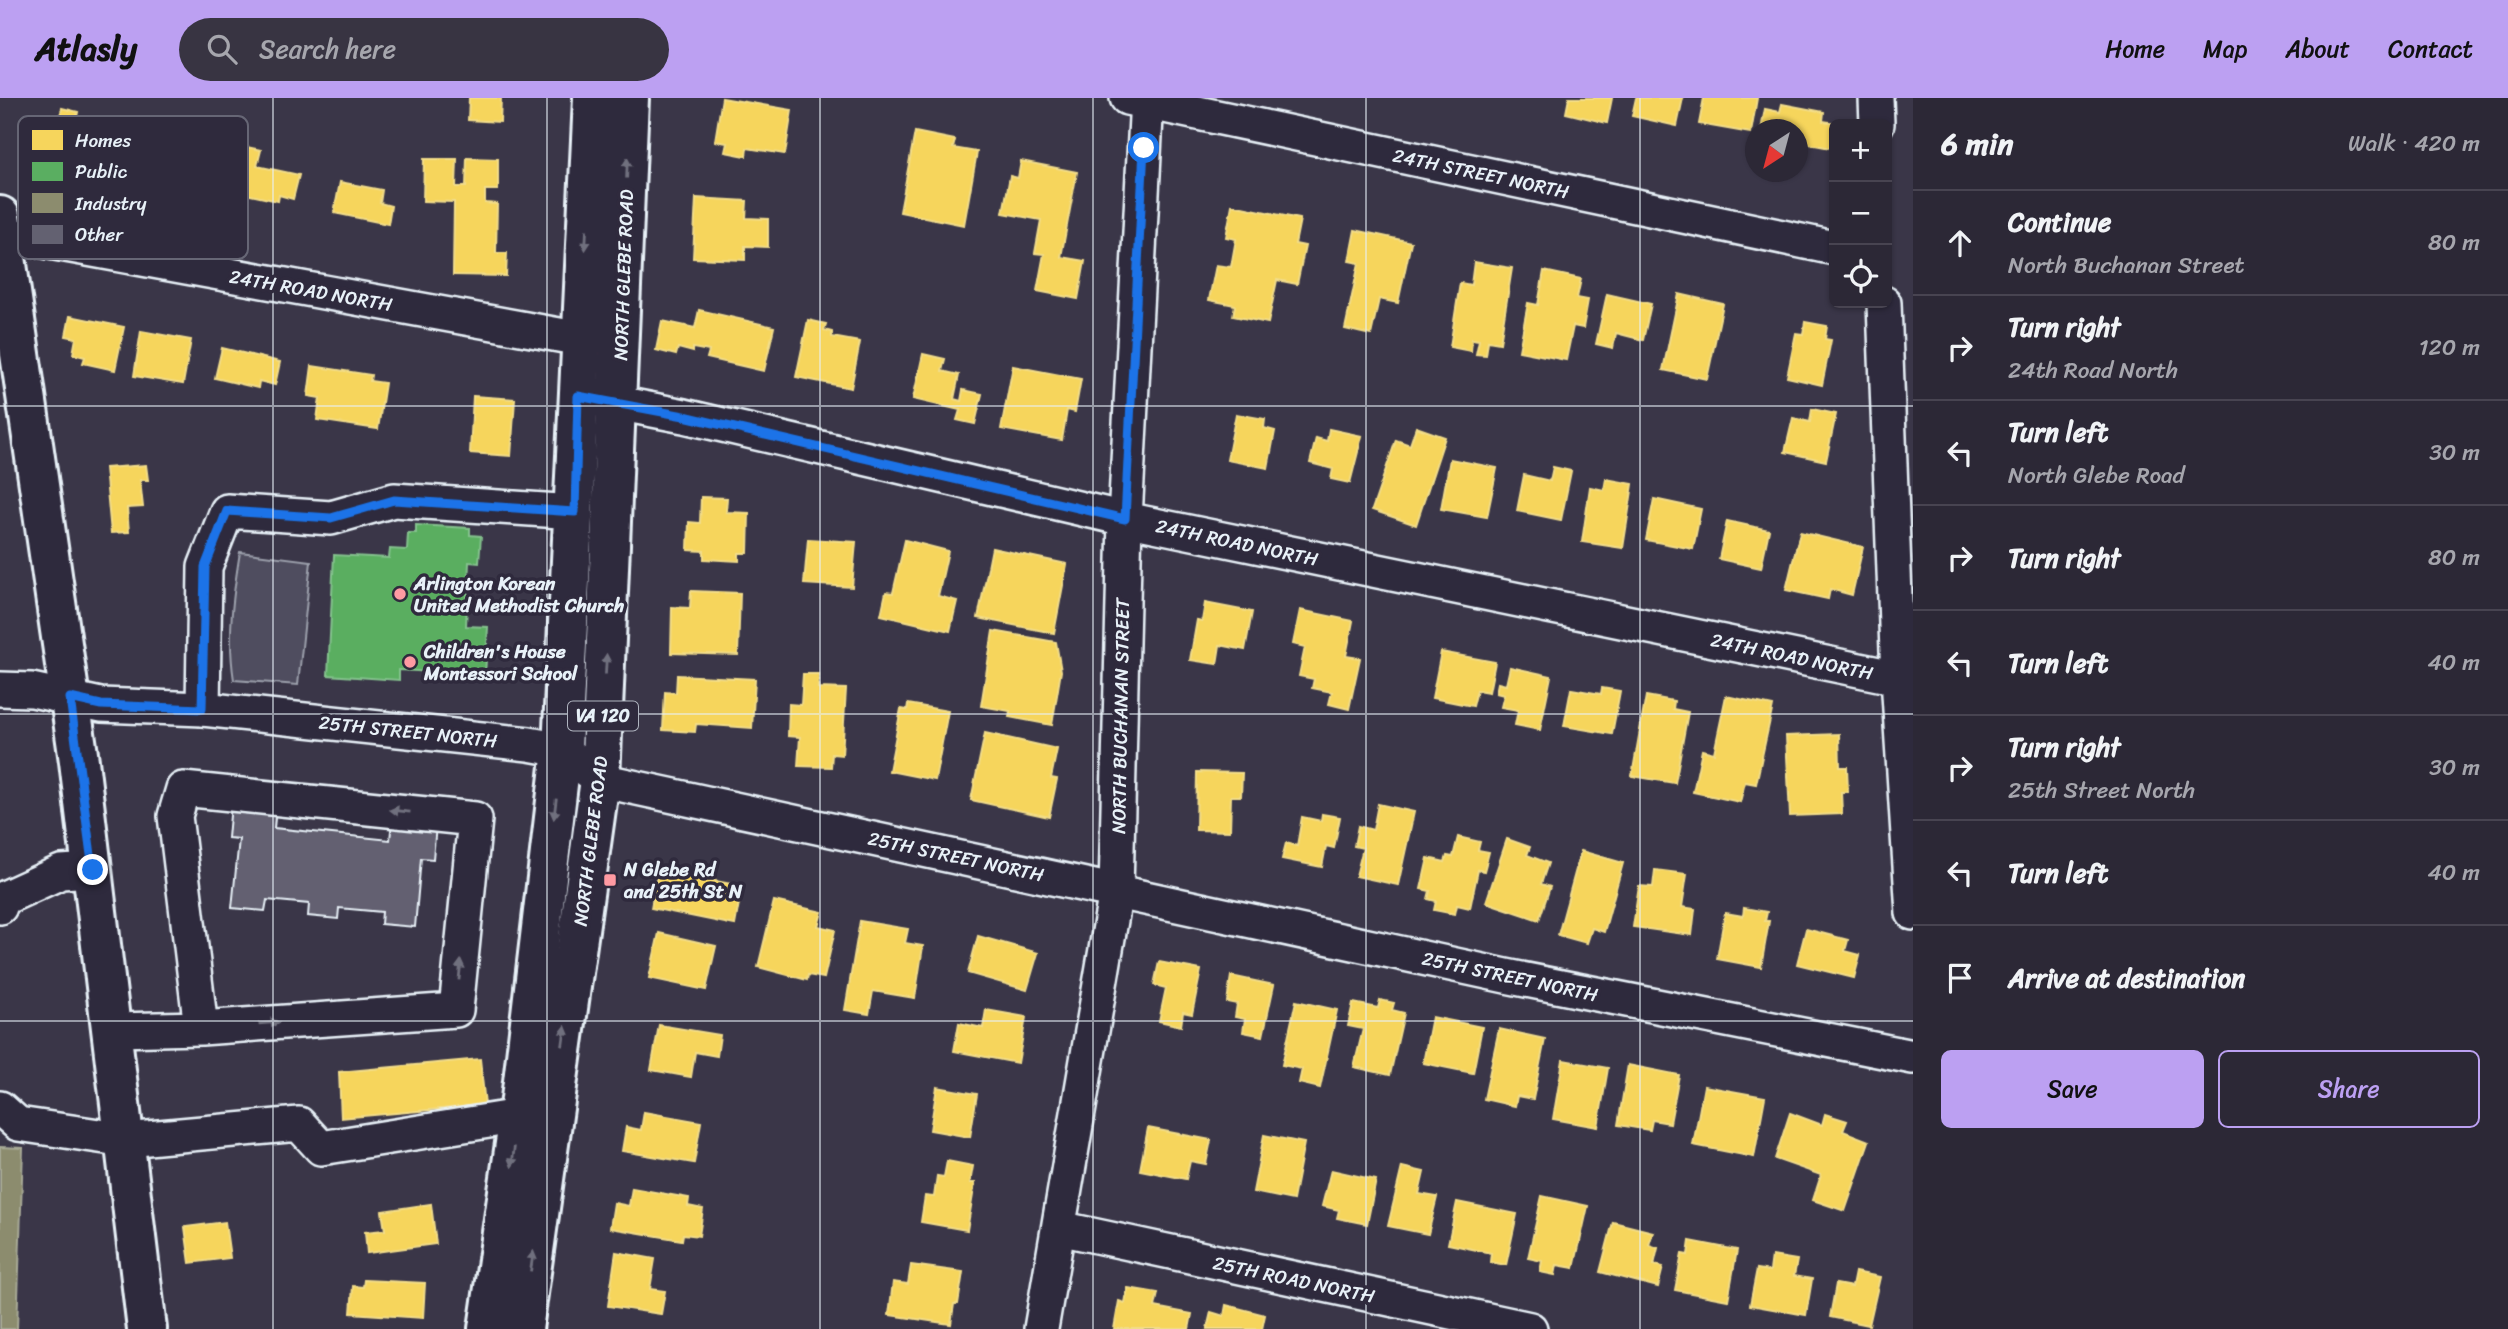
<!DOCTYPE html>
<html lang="en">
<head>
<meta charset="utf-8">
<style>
  body { margin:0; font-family:Sriracha,sans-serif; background:#383442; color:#f1f3f6 }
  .controls { position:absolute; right:21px; top:21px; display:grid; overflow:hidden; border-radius:10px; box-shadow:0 2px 5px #0004 }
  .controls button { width:63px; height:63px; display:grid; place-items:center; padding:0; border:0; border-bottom:2px solid #484451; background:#2c2836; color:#f1f3f6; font:35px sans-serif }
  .compass { position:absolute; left:1745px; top:21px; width:63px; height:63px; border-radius:50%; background:#2c2836; box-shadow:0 2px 5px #0004; rotate:216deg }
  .stop { position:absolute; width:21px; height:21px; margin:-16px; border:5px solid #1a73e8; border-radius:50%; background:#fff }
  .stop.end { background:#1a73e8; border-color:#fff; box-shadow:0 2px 7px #0008 }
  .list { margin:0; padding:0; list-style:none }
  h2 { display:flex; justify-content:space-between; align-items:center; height:91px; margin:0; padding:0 28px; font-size:30px }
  h2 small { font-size:23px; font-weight:400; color:#a6a6ad }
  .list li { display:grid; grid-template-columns:46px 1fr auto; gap:21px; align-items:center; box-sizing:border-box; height:105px; padding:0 28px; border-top:2px solid #484451 }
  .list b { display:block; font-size:26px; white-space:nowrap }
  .list p { margin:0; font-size:23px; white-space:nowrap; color:#a6a6ad }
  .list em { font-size:23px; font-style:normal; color:#a6a6ad }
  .actions { display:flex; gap:14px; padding:21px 28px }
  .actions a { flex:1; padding:16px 0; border:2px solid #bca0f2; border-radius:10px; text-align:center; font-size:24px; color:#bca0f2 }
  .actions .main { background:#bca0f2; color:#111 }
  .icon { flex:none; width:38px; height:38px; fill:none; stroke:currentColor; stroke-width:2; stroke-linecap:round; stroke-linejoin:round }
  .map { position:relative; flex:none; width:1913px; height:1231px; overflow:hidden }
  header { display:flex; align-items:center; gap:42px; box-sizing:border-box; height:98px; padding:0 35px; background:#bca0f2; color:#111 }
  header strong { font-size:33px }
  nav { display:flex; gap:38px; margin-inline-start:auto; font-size:24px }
  .search { width:490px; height:63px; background:#383442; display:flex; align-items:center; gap:18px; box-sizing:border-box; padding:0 24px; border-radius:38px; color:#a6a6ad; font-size:26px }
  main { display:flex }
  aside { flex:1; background:#2c2836 }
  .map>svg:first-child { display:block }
  .green { fill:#504e5f; stroke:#9ca0ac; stroke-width:2 }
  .homes { fill:#f6d55c; stroke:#f2dd8b; stroke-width:2 }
  .public { fill:#5aae61; stroke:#85c28e; stroke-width:2 }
  .industry { fill:#8c8c6e; stroke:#a8aa97; stroke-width:2 }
  .building { fill:#636171; stroke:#e8f1f8; stroke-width:2 }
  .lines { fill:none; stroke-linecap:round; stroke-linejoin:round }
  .minor-casing { stroke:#e8f1f8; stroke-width:38 }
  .major-casing { stroke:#e8f1f8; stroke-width:44 }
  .minor { stroke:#2f2a3d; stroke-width:33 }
  .major { stroke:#2f2a3d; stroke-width:38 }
  .oneway { fill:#70707e }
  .route { stroke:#1a73e8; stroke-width:9 }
  .grid { fill:none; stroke:#e8f1f8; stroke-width:2; stroke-opacity:0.55 }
  .poi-dot { fill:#ff9aa2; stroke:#2f2a3d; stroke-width:2.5 }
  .labels { text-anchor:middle; stroke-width:7; stroke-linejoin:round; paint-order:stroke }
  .shield { fill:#2f2a3d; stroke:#b0b5c0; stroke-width:2 }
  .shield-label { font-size:18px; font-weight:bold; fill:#e8f1f8 }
  .street-label { font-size:19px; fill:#e8f1f8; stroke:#2f2a3d }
  .poi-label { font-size:19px; font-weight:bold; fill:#e8f1f8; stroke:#2f2a3d; text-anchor:start }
  .key { fill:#2f2a3d; stroke:#666675; stroke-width:2 }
  .key-label { font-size:19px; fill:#e8f1f8 }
</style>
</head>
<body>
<header>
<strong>Atlasly</strong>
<div class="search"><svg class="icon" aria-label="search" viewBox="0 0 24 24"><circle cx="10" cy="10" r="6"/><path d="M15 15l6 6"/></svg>Search here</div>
<nav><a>Home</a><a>Map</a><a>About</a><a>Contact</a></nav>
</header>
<main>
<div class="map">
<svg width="1913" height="1231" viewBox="0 0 1913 1231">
  <rect width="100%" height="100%" fill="#3a3648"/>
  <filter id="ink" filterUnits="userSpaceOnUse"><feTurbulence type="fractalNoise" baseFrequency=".0143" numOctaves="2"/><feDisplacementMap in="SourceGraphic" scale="14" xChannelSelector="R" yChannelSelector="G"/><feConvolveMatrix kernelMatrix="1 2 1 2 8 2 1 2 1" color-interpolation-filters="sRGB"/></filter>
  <g filter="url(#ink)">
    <path class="green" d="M240,454L311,463L298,587L234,582C227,538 233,497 240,454Z"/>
    <g class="homes">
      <polygon points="469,0 501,0 500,24 468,22"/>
      <polygon points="722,0 792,12 785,56 747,50 746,58 725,54 727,45 715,43"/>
      <polygon points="1569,0 1612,0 1607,25 1566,15"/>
      <polygon points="1636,0 1683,0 1677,28 1632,18"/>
      <polygon points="1704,0 1757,0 1751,35 1699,26"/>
      <polygon points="1782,6 1824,14 1823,23 1836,25 1831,50 1798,44 1798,32 1761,32 1765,11 1780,14"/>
      <polygon points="62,10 78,14 76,23 118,34 112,59 96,55 94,61 52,50"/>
      <polygon points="915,34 955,42 953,50 977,54 964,127 900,114"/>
      <polygon points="242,48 261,52 257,68 299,77 293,101 279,97 278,103 232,93"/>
      <polygon points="467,60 498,61 498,92 485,92 485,105 497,106 496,155 507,155 506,178 453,177 454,104 423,103 424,61 457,61 456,89 466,89"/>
      <polygon points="1021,63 1077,74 1061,159 1085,163 1078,201 1037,193 1044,156 1035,155 1041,122 1003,115 1010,78 1018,80"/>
      <polygon points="340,84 382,92 380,105 391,108 388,126 334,115"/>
      <polygon points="696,100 747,103 746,120 768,121 768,149 745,148 745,162 693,160"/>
      <polygon points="1232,107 1300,121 1295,146 1305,148 1297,186 1277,182 1268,225 1233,218 1235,207 1209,202 1216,167 1231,169 1236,141 1226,139"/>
      <polygon points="1355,132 1411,144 1398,205 1379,201 1371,237 1345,231 1359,165 1349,163"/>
      <polygon points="1474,164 1512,170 1500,245 1488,243 1486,257 1476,256 1479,242 1472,241 1471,253 1450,249 1460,185 1471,187"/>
      <polygon points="1544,173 1581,181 1577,200 1588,202 1583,230 1573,228 1566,262 1519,253 1528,205 1538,207"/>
      <polygon points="1607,196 1651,206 1643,242 1616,235 1613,250 1596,246"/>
      <polygon points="1679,196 1723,206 1707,281 1663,272"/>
      <polygon points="699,212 774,229 764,273 707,260 709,253 693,250 693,254 678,250 676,257 656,252 662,223 695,230"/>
      <polygon points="70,218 124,229 115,272 83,265 85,259 73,256 76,240 66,238"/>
      <polygon points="808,222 826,226 824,232 832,234 832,239 860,244 851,290 796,279"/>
      <polygon points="1805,224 1827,228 1825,241 1831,242 1822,287 1787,279 1796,235 1803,236"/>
      <polygon points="141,233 191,242 183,286 134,278"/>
      <polygon points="222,250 280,264 275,287 259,283 258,290 215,280"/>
      <polygon points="923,256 945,261 942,273 959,277 954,301 961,303 963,292 982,296 975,326 957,322 960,312 913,301"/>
      <polygon points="312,268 371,277 370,283 385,285 378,331 317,322 320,300 308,298"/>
      <polygon points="1013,268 1081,281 1075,314 1067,312 1062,342 1001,331"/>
      <polygon points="473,298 515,301 511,358 470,355"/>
      <polygon points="1812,311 1836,316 1826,363 1785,354 1793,320 1810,324"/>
      <polygon points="1236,316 1265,321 1264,330 1275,333 1268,370 1227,362"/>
      <polygon points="1416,329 1445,339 1416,427 1372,412 1396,342 1410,347"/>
      <polygon points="1329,331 1362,338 1350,385 1331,381 1333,371 1310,365 1316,340 1327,343"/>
      <polygon points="1450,361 1497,370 1487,419 1441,411"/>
      <polygon points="146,367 148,382 140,382 143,409 127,410 129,434 111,435 105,370"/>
      <polygon points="1553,369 1571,373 1561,422 1517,413 1524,377 1550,383"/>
      <polygon points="1606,381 1633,386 1623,450 1582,444 1590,389 1604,392"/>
      <polygon points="701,399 727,400 726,414 749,415 748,455 739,455 739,463 704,461 704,453 688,452 689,424 700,425"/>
      <polygon points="1654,401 1701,411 1693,451 1646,442"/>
      <polygon points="1727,423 1769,432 1761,470 1719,461"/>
      <polygon points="1800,434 1863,449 1852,497 1830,491 1828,501 1786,492"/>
      <polygon points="808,441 856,444 852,489 804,486"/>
      <polygon points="905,442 948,453 938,498 957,503 950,533 881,517 886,494 893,495"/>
      <polygon points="992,450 1067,466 1054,535 978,520"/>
      <polygon points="691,493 740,495 738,557 671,555 672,509 690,510"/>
      <polygon points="1205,505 1252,514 1245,552 1220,547 1217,566 1190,562 1197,522 1202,523"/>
      <polygon points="1300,512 1353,523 1346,558 1360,560 1349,611 1329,606 1332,594 1312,590 1314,581 1299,578 1305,549 1293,546"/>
      <polygon points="993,533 1056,544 1061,573 1052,627 1009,619 1010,613 981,608"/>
      <polygon points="1441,554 1495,564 1489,594 1477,592 1473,608 1432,600"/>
      <polygon points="1510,569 1551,578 1540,632 1515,627 1518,612 1501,609 1504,597 1496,595 1498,585 1506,587"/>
      <polygon points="803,576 819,576 818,590 846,591 842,657 832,656 831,669 798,668 800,639 788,638 789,606 801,607"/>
      <polygon points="677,577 755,581 752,630 696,626 695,634 663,632 665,594 676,595"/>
      <polygon points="1602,590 1620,593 1612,636 1564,628 1571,591 1601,596"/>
      <polygon points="1646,598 1674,603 1673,611 1688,614 1675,685 1632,678"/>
      <polygon points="1726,598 1773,608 1756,686 1745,684 1740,704 1693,694 1702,652 1714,655"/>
      <polygon points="908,606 948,613 935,682 889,673 901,611 907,612"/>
      <polygon points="985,635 1057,651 1051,680 1057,681 1049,719 971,702"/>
      <polygon points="1839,636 1840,669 1847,669 1848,694 1841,694 1842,716 1790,718 1786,638"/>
      <polygon points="1197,674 1242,675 1241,698 1231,698 1230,733 1196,732"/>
      <polygon points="1378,706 1414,714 1398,787 1356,778 1363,750 1354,748 1358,728 1373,732"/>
      <polygon points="1322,716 1340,719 1334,750 1326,748 1322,769 1282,761 1286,745 1297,748 1302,719 1321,723"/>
      <polygon points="1458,739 1480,744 1478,752 1489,754 1484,773 1478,772 1470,810 1457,807 1455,816 1434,812 1436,803 1428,801 1430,793 1421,791 1428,760 1445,764 1447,758 1453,759"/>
      <polygon points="1507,741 1530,749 1527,757 1548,765 1541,786 1550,789 1539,822 1486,804"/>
      <polygon points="1581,753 1623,765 1604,834 1592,830 1587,845 1558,837"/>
      <polygon points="658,772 742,788 735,827 651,810"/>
      <polygon points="1655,772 1687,776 1682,809 1695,811 1692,837 1633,829 1639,788 1653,789"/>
      <polygon points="774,803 822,814 818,828 835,832 824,880 808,877 807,882 758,869"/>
      <polygon points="1744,810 1767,814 1765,823 1769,823 1761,869 1717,861 1725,815 1743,818"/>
      <polygon points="860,823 908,831 905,845 923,848 915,900 873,893 869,916 845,912"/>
      <polygon points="1806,831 1848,842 1845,853 1860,857 1854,880 1797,866"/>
      <polygon points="659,835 716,848 706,892 649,880"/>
      <polygon points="978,838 1038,855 1027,892 968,875"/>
      <polygon points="1159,864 1201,872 1192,916 1183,914 1181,928 1159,923 1166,890 1154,887"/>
      <polygon points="1231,878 1274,887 1263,938 1243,934 1245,921 1235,919 1237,906 1227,904"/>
      <polygon points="1380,902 1394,905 1392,912 1404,915 1390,977 1354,969 1363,931 1348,928 1353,905 1378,910"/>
      <polygon points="1296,903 1337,912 1320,990 1299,985 1302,971 1282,967"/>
      <polygon points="986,912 1026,919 1018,965 954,953 959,925 983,930"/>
      <polygon points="1432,919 1482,929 1473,975 1423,965"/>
      <polygon points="659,927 720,937 717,958 695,954 691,979 651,972"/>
      <polygon points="1499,931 1545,941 1533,1001 1517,998 1515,1008 1484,1001"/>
      <polygon points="480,961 485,1007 341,1020 339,974"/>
      <polygon points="1563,962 1608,970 1598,1029 1553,1021"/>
      <polygon points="1628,967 1679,977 1670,1025 1652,1022 1650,1032 1618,1027"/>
      <polygon points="1704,988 1765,999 1754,1059 1693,1047"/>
      <polygon points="937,989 977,996 970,1039 930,1032"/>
      <polygon points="644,1014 701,1024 694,1065 622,1053 626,1029 641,1032"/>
      <polygon points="1790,1015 1822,1027 1825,1016 1847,1023 1843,1033 1869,1043 1845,1113 1813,1102 1821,1077 1775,1061"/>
      <polygon points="1148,1030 1211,1042 1206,1066 1190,1063 1186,1081 1140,1072"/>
      <polygon points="1264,1037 1304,1045 1293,1102 1253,1094"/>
      <polygon points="947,1063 973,1068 970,1085 975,1085 967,1132 921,1124 925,1098 934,1099 937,1078 944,1079"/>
      <polygon points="1402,1069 1424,1074 1419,1096 1437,1099 1428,1136 1388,1128"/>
      <polygon points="1331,1072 1376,1082 1367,1126 1337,1120 1339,1112 1322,1108"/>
      <polygon points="632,1090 689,1100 688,1108 703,1111 699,1138 683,1136 682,1142 610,1130 614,1105 629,1108"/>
      <polygon points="1542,1098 1588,1108 1574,1170 1557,1167 1555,1177 1540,1174 1542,1163 1528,1160"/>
      <polygon points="1457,1104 1517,1116 1506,1167 1490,1164 1491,1155 1448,1146"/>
      <polygon points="431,1106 436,1146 367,1155 365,1134 385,1132 382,1113"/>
      <polygon points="225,1124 230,1160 190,1165 185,1129"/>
      <polygon points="1613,1124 1653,1134 1649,1147 1658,1150 1654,1167 1663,1169 1658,1189 1600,1174"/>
      <polygon points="1690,1143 1737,1152 1728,1202 1675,1192 1682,1156 1688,1157"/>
      <polygon points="616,1154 655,1161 650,1191 665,1193 661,1216 608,1208"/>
      <polygon points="1772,1158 1797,1162 1794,1178 1812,1181 1806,1217 1750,1207 1757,1171 1770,1173"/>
      <polygon points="911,1167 963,1174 958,1206 954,1206 951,1226 889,1217 893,1184 908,1186"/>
      <polygon points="1855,1174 1880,1179 1869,1227 1830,1219 1836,1186 1852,1189"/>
      <polygon points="364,1182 425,1185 423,1220 351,1215 353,1188 363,1189"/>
      <polygon points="1128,1190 1158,1195 1155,1209 1192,1216 1189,1231 1114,1231 1119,1203 1125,1205"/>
      <polygon points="1226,1207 1265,1217 1262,1231 1207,1231 1211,1214 1224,1218"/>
    </g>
    <polygon class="public" points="416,427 470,430 470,437 481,438 479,465 469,464 466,528 488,529 485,577 399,572 399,582 328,577 334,457 389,460 390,451 407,452 408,435 416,435"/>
    <polygon class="industry" points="0,1049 23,1050 17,1231 0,1231"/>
    <polygon class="building" points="231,706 276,710 274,730 390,742 392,723 436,727 433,761 421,760 415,829 381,826 382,814 339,810 338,821 308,818 309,806 267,802 265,813 232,810 239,741 228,740"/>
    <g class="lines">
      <g class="minor-casing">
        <g id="minor">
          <polyline points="1127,0 1834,150"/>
          <polyline points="1876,0 1877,26"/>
          <polyline points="0,135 581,241"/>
          <polyline points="1884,205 1898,580 1913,815"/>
          <polyline points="591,300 684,318 1125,421 1898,580"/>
          <polyline points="0,591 32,592 101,607 203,611 529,646 562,652 600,682 1506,878 1913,959"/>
          <polyline points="203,611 205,469 227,413 331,420 394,402 575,414"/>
          <polyline points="0,809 2,801 61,774 93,772"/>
          <polyline points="114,932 201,930 175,718 183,691 475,721 456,912 201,930"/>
          <polyline points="0,1010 18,1026 126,1042 299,1026 321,1050 519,1018"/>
          <polyline points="1059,1130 1530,1231"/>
          <polyline points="1041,1231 1116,793 1125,421 1147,0"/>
        </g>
      </g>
      <g class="major-casing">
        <g id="major">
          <polyline points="0,118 79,663 147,1231"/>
          <polyline points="488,1231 519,1018 562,652 593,0"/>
          <polyline points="523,1231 600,682 629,0"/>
        </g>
      </g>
      <use href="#minor" class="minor"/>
      <use href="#major" class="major"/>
    </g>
    <defs><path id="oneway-solid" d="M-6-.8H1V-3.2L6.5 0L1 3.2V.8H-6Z" transform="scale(1.75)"/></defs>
    <g class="oneway">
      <use href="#oneway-solid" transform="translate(627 70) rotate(-88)"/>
      <use href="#oneway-solid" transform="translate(586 142) rotate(93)"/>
      <use href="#oneway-solid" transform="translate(606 566) rotate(-87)"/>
      <use href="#oneway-solid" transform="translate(555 711) rotate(97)"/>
      <use href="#oneway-solid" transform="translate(400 713) rotate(-174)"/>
      <use href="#oneway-solid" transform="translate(460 872) rotate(-84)"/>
      <use href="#oneway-solid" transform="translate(269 925) rotate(-4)"/>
      <use href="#oneway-solid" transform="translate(564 938) rotate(-82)"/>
      <use href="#oneway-solid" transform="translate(513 1059) rotate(98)"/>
      <use href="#oneway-solid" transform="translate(532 1163) rotate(-82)"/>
    </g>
  </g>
  <g class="lines" filter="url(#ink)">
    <polyline class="route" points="93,772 70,600 101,607 202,611 205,469 227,413 331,420 394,402 575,414 578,298 684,318 1125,421 1144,50"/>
  </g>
  <path class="grid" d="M273,0V1231M547,0V1231M820,0V1231M1093,0V1231M1366,0V1231M1640,0V1231M0,308H1913M0,616H1913M0,923H1913"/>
  <g class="poi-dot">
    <circle cx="400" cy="496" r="7"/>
    <circle cx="410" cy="564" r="7"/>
    <rect x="603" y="775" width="14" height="14" rx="3.5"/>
  </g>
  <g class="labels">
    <rect class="shield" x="568" y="603.5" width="70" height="29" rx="5"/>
    <g class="shield-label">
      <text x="603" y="624">VA 120</text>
    </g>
    <g class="street-label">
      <text transform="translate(1481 75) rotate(12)" y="7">24TH STREET NORTH</text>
      <text transform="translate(623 177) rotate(-88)" y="7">NORTH GLEBE ROAD</text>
      <text transform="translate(311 192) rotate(10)" y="7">24TH ROAD NORTH</text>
      <text transform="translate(1237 444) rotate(12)" y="7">24TH ROAD NORTH</text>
      <text transform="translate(1792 558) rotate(12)" y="7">24TH ROAD NORTH</text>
      <text transform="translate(1120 618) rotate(-89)" y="7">NORTH BUCHANAN STREET</text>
      <text transform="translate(408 633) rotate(6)" y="7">25TH STREET NORTH</text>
      <text transform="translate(590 743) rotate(-83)" y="7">NORTH GLEBE ROAD</text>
      <text transform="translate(956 758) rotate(12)" y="7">25TH STREET NORTH</text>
      <text transform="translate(1510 878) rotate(12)" y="7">25TH STREET NORTH</text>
      <text transform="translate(1294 1181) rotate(12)" y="7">25TH ROAD NORTH</text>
    </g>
    <g class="poi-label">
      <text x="414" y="492">Arlington Korean<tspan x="414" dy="22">United Methodist Church</tspan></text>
      <text x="424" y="560">Children's House<tspan x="424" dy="22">Montessori School</tspan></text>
      <text x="624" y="778">N Glebe Rd<tspan x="624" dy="22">and 25th St N</tspan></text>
    </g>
  </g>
  <rect x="18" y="18" width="230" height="143" rx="10" class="key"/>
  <rect x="32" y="32" width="31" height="20" fill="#f6d55c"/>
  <rect x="32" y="64" width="31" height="19" fill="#5aae61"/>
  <rect x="32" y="95" width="31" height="20" fill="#8c8c6e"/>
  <rect x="32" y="127" width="31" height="19" fill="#636171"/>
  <g class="key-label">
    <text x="75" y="49">Homes</text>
    <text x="75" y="80">Public</text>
    <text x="75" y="112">Industry</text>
    <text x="75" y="143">Other</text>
  </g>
</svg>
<div class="controls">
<button>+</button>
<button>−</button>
<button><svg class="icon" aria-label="locate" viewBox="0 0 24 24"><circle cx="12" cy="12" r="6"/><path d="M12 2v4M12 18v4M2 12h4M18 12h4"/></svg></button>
</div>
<svg class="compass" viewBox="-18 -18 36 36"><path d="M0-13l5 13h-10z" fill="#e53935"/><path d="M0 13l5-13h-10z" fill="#a6a6ad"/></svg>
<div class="stop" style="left:1144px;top:50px"></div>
<div class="stop end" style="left:93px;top:772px"></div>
</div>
<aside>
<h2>6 min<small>Walk · 420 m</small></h2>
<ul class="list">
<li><svg class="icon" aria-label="ahead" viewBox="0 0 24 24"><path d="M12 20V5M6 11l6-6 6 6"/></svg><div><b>Continue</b><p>North Buchanan Street</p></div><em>80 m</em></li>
<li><svg class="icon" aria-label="right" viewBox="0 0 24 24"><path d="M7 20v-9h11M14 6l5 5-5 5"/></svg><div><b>Turn right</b><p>24th Road North</p></div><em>120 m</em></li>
<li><svg class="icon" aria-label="left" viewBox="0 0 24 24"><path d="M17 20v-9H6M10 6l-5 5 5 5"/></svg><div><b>Turn left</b><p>North Glebe Road</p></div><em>30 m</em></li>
<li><svg class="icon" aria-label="right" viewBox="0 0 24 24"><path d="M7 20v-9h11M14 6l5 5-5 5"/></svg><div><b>Turn right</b></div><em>80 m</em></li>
<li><svg class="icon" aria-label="left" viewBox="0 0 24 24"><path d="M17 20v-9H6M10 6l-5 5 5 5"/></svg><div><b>Turn left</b></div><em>40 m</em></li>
<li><svg class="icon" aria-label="right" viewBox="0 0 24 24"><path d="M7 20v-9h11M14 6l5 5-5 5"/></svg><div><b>Turn right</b><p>25th Street North</p></div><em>30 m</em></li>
<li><svg class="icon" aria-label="left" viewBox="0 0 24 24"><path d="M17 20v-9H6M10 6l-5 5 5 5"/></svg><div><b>Turn left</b></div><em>40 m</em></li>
<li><svg class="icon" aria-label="arrive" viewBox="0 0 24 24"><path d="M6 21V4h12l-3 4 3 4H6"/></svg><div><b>Arrive at destination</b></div></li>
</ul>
<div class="actions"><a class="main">Save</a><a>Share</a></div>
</aside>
</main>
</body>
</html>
